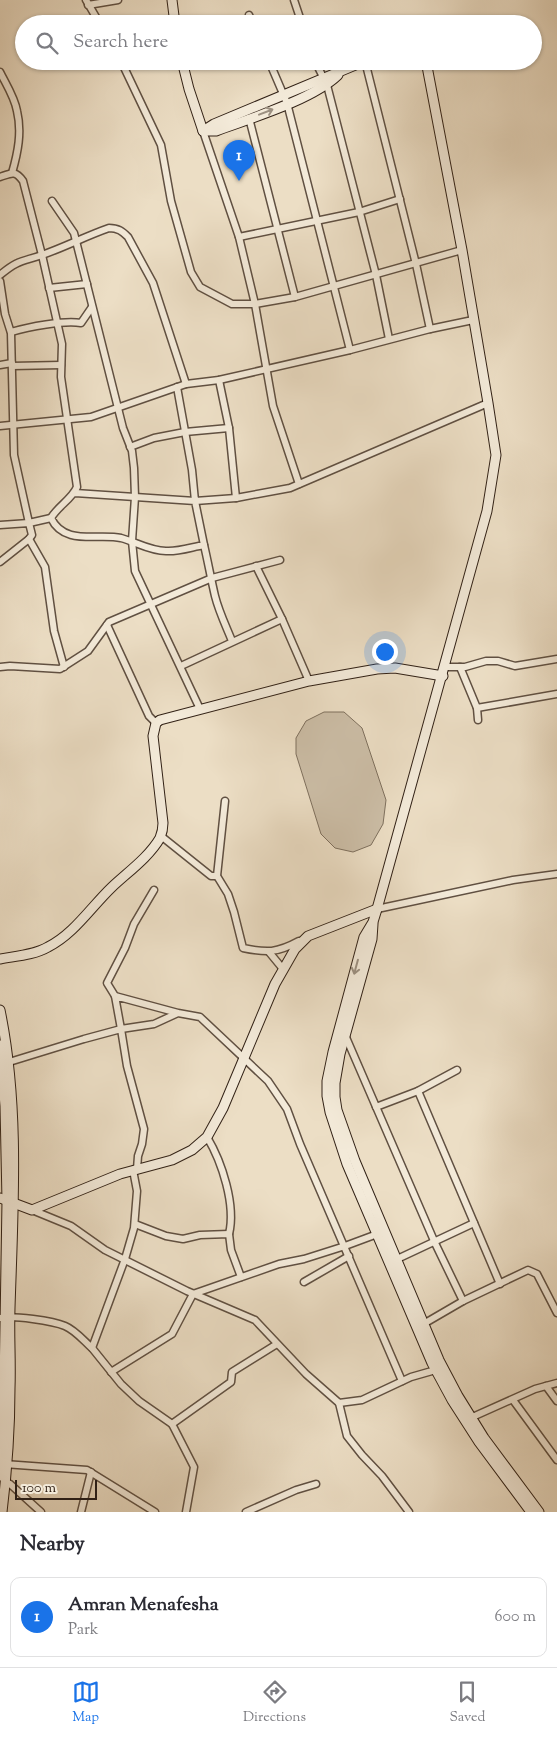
<!DOCTYPE html>
<html lang="en">
<head>
<meta charset="utf-8">
<style>
  body { margin:0; font-family:"Sorts Mill Goudy",serif; background:#f7f7f7; color:#2b2b33 }
  .scale { position:absolute; left:15px; bottom:12px; width:82px; box-sizing:border-box; padding-left:5px; border:2px solid #312116; border-top:0; font-size:14px; line-height:18px; white-space:nowrap; color:#312116; -webkit-text-stroke:4px #f3ead9; paint-order:stroke }
  .you { position:absolute; left:384px; top:651px; width:18px; height:18px; margin:-12px; border:4px solid #fff; border-radius:50%; background:#1a73e8; box-shadow:0 0 0 8px #1a73e833 }
  .badge { display:grid; place-items:center; width:32px; height:32px; border-radius:50%; background:#1a73e8; color:#fff; font-size:16px; font-weight:700 }
  .pin { position:absolute; translate:-50% -41px; filter:drop-shadow(0 1px 2px #0008) }
  .pin::after { content:''; position:absolute; top:26px; width:18px; height:15px; background:inherit; clip-path:polygon(0 0,100% 0,50% 100%) }
  .list { margin:0; padding:0; list-style:none }
  h2 { display:flex; justify-content:space-between; align-items:center; height:65px; margin:0; padding:0 20px; font-size:21px }
  h2 small { font-size:16px; font-weight:400; color:#7c7c81 }
  .list li { display:grid; grid-template-columns:32px 1fr auto; gap:15px; align-items:center; box-sizing:border-box; height:80px; margin:0 10px 10px; padding:0 10px; border:1px solid #e1e1e2; border-radius:10px }
  .list b { display:block; font-size:19px; white-space:nowrap }
  .list p { margin:0; font-size:16px; white-space:nowrap; color:#7c7c81 }
  .list em { font-size:16px; font-style:normal; color:#7c7c81 }
  .icon { flex:none; width:28px; height:28px; fill:none; stroke:currentColor; stroke-width:2; stroke-linecap:round; stroke-linejoin:round }
  .map { position:relative; flex:none; width:557px; height:1512px; overflow:hidden }
  .search { position:absolute; background:#fff; box-shadow:0 1px 4px #0004; left:15px; right:15px; top:15px; height:55px; display:flex; align-items:center; gap:12px; box-sizing:border-box; padding:0 18px; border-radius:28px; color:#7c7c81; font-size:19px }
  .sheet { height:155px; background:#fff }
  nav { display:flex; justify-content:space-around; align-items:center; box-sizing:border-box; height:70px; border-top:1px solid #e1e1e2; background:#fff; font-size:14px; color:#7c7c81 }
  nav a { display:grid; justify-items:center; gap:2px }
  nav .on { color:#1a73e8 }
  .map>svg:first-child { display:block }
  .green { fill:#ccbea7; stroke:#7e705e }
  .lines { fill:none; stroke-linecap:round; stroke-linejoin:round }
  .street-casing { stroke:#605042; stroke-width:9 }
  .secondary-casing { stroke:#312116; stroke-width:11 }
  .street { stroke:#f3ead9; stroke-width:6 }
  .secondary { stroke:#f3ead9; stroke-width:9 }
  .oneway { stroke:#9c9081 }
</style>
</head>
<body>
<div class="map">
<svg width="557" height="1512" viewBox="0 0 557 1512">
  <rect width="100%" height="100%" fill="#ecdec5"/>
  <filter id="stains"><feTurbulence type="fractalNoise" baseFrequency=".004" numOctaves="4"/><feColorMatrix values="0 0 0 0 .2 0 0 0 0 .09 0 0 0 0 .02 0 0 0 .5 -.17"/></filter>
  <radialGradient id="worn" r=".72"><stop offset=".6" stop-color="#630" stop-opacity="0"/><stop offset="1" stop-color="#630" stop-opacity=".3"/></radialGradient>
  <polygon class="green" points="324,712 344,712 362,728 386,800 383,824 371,845 353,852 335,848 321,834 296,754 296,738 306,721"/>
  <g class="lines">
    <g class="street-casing">
      <g id="street">
        <polyline points="86,0 100,24"/>
        <polyline points="294,0 302,24"/>
        <polyline points="88,5 118,0"/>
        <polyline points="249,15 253,24"/>
        <polyline points="121,61 161,145 171,201 191,272 200,287 232,304 255,304 239,237 203,131"/>
        <polyline points="269,61 287,103 350,350"/>
        <polyline points="315,61 327,85 376,275 389,339"/>
        <polyline points="365,61 416,264 430,329"/>
        <path d="M0,72C6,84 15,98 17,111C22,132 18,152 12,173"/>
        <polyline points="249,118 295,297"/>
        <path d="M0,177C12,173 15,170 23,181L42,255L62,344L61,377L77,487C72,499 58,506 51,518C64,546 98,533 121,538C136,542 150,551 166,551C178,552 192,547 204,545L195,501L75,493"/>
        <polyline points="52,201 74,233 123,428 132,451 134,468 135,497 132,541 135,571 200,709"/>
        <polyline points="239,237 359,212 400,199"/>
        <path d="M0,275C18,260 21,262 42,255C65,247 86,236 109,228C118,228 122,231 128,237L153,283L186,384"/>
        <polyline points="0,281 5,314 11,333 14,455 29,523 51,518"/>
        <polyline points="49,288 87,284"/>
        <path d="M11,332C28,327 64,320 81,323L92,307"/>
        <polyline points="0,365 12,363"/>
        <polyline points="12,366 61,365"/>
        <polyline points="219,380 229,428 236,498"/>
        <polyline points="177,387 192,470 195,501 236,498 290,488 488,403"/>
        <polyline points="0,426 91,417 186,384 219,380 350,350 430,329 473,320"/>
        <polyline points="130,447 154,438 185,432 229,428"/>
        <polyline points="299,484 273,406 255,304 295,297 462,250"/>
        <polyline points="0,525 29,523 32,535 29,539 0,562"/>
        <polyline points="29,539 45,567 54,631 64,667"/>
        <path d="M204,545C208,562 211,579 215,596C219,612 226,626 232,641"/>
        <polyline points="256,566 282,619 309,681"/>
        <polyline points="107,625 149,716 156,723"/>
        <polyline points="181,666 282,619"/>
        <polyline points="0,667 10,666 60,669 88,651 109,622 212,578 280,560"/>
        <polyline points="445,667 465,667 486,661 498,661 515,666 557,659"/>
        <polyline points="460,667 477,708 478,720"/>
        <polyline points="477,708 557,694"/>
        <path d="M225,801L217,876L228,894L234,912L243,948C267,953 277,953 299,941"/>
        <polyline points="161,836 211,876 217,876"/>
        <polyline points="377,909 513,880 557,874"/>
        <polyline points="269,952 283,969"/>
        <polyline points="115,996 107,983 125,948 134,924 154,890"/>
        <polyline points="178,1013 115,996 121,1029 154,1024 178,1013 200,1017 268,1081 287,1109 300,1144 402,1381"/>
        <polyline points="345,1035 435,1243 463,1301"/>
        <polyline points="6,1063 84,1039 121,1029 127,1066 144,1129 142,1144 138,1156 137,1169"/>
        <polyline points="418,1091 500,1284"/>
        <polyline points="376,1107 418,1091 457,1070"/>
        <path d="M207,1137C222,1162 236,1205 229,1234"/>
        <polyline points="32,1210 71,1226 105,1250 187,1291 255,1320 306,1374 339,1403 362,1400 411,1377 439,1369"/>
        <polyline points="135,1224 166,1236 183,1239 200,1235 229,1234 231,1250 241,1277"/>
        <polyline points="393,1261 474,1223"/>
        <polyline points="304,1282 349,1256"/>
        <path d="M0,1318C13,1315 53,1321 65,1326C75,1330 84,1341 92,1348L125,1259L134,1228L137,1191L133,1170"/>
        <polyline points="420,1326 463,1301 528,1270 537,1274 557,1313"/>
        <polyline points="92,1348 121,1384 139,1401 172,1424"/>
        <polyline points="111,1372 172,1334 193,1294 279,1264 304,1259 345,1246 380,1233"/>
        <polyline points="546,1386 557,1401"/>
        <polyline points="513,1400 557,1460"/>
        <polyline points="339,1403 347,1436 362,1455 382,1476 409,1512"/>
        <polyline points="468,1419 535,1389 557,1383"/>
        <polyline points="4,1464 87,1470 155,1512"/>
        <polyline points="6,1482 10,1484 41,1512"/>
        <polyline points="81,1512 91,1472"/>
        <polyline points="186,1512 194,1467 172,1424 231,1382 232,1372 277,1344"/>
        <polyline points="246,1512 296,1490 316,1484"/>
      </g>
    </g>
    <g class="secondary-casing">
      <g id="secondary">
        <polyline points="172,0 175,24"/>
        <polyline points="182,61 189,89 203,131"/>
        <polyline points="426,61 462,250 488,403 496,455 487,511 377,909 373,922 364,937 333,1052 327,1081 327,1096 330,1112 347,1164 432,1363 452,1400 479,1442 531,1512"/>
        <polyline points="203,131 214,124 365,61"/>
        <path d="M204,131H216C251,118 312,100 338,75"/>
        <polyline points="373,924 372,939 340,1054 335,1083 335,1097 337,1110 355,1161 439,1360 458,1396 484,1438 539,1512"/>
        <path d="M0,959C16,956 34,955 48,947C74,934 91,907 112,887C128,872 149,857 160,838C162,833 163,828 163,823L153,736L156,723L160,720L309,681L377,669L395,668L443,676"/>
        <path d="M0,1010C20,1107 13,1210 10,1308C9,1335 11,1361 10,1388C10,1429 7,1471 2,1512"/>
        <polyline points="0,1045 5,1106 7,1201 4,1387 0,1476"/>
        <polyline points="0,1198 32,1210 120,1174 172,1160 192,1150 207,1137 223,1108 275,984 295,949 308,936 377,909"/>
      </g>
    </g>
    <use href="#street" class="street"/>
    <use href="#secondary" class="secondary"/>
  </g>
  <defs><path id="oneway-shaft" d="M-6 0H5M1.5-3L5.5 0L1.5 3" fill="none" stroke-width="1.6" stroke-linecap="round" stroke-linejoin="round" transform="scale(1.25)"/></defs>
  <g class="oneway">
    <use href="#oneway-shaft" transform="translate(266 112) rotate(-21)"/>
    <use href="#oneway-shaft" transform="translate(356 967) rotate(105)"/>
  </g>
  <rect width="100%" height="100%" filter="url(#stains)"/>
  <rect width="100%" height="100%" fill="url(#worn)"/>
</svg>
<div class="scale">100 m</div>
<div class="you"></div>
<div class="pin badge" style="left:239px;top:181px">1</div>
<div class="search"><svg class="icon" aria-label="search" viewBox="0 0 24 24"><circle cx="10" cy="10" r="6"/><path d="M15 15l6 6"/></svg>Search here</div>
</div>
<section class="sheet">
<h2>Nearby<small></small></h2>
<ul class="list">
<li><span class="badge">1</span><div><b>Amran Menafesha</b><p>Park</p></div><em>600 m</em></li>
</ul>
</section>
<nav>
<a class="on"><svg class="icon" aria-label="map" viewBox="0 0 24 24"><path d="M3 6l6-2 6 2 6-2v14l-6 2-6-2-6 2zM9 4v14M15 6v14"/></svg>Map</a>
<a><svg class="icon" aria-label="directions" viewBox="0 0 24 24"><path d="M12 3l9 9-9 9-9-9zM9 14v-3h6M13 9l2 2-2 2"/></svg>Directions</a>
<a><svg class="icon" aria-label="saved" viewBox="0 0 24 24"><path d="M7 4h10v16l-5-4-5 4z"/></svg>Saved</a>
</nav>
</body>
</html>
